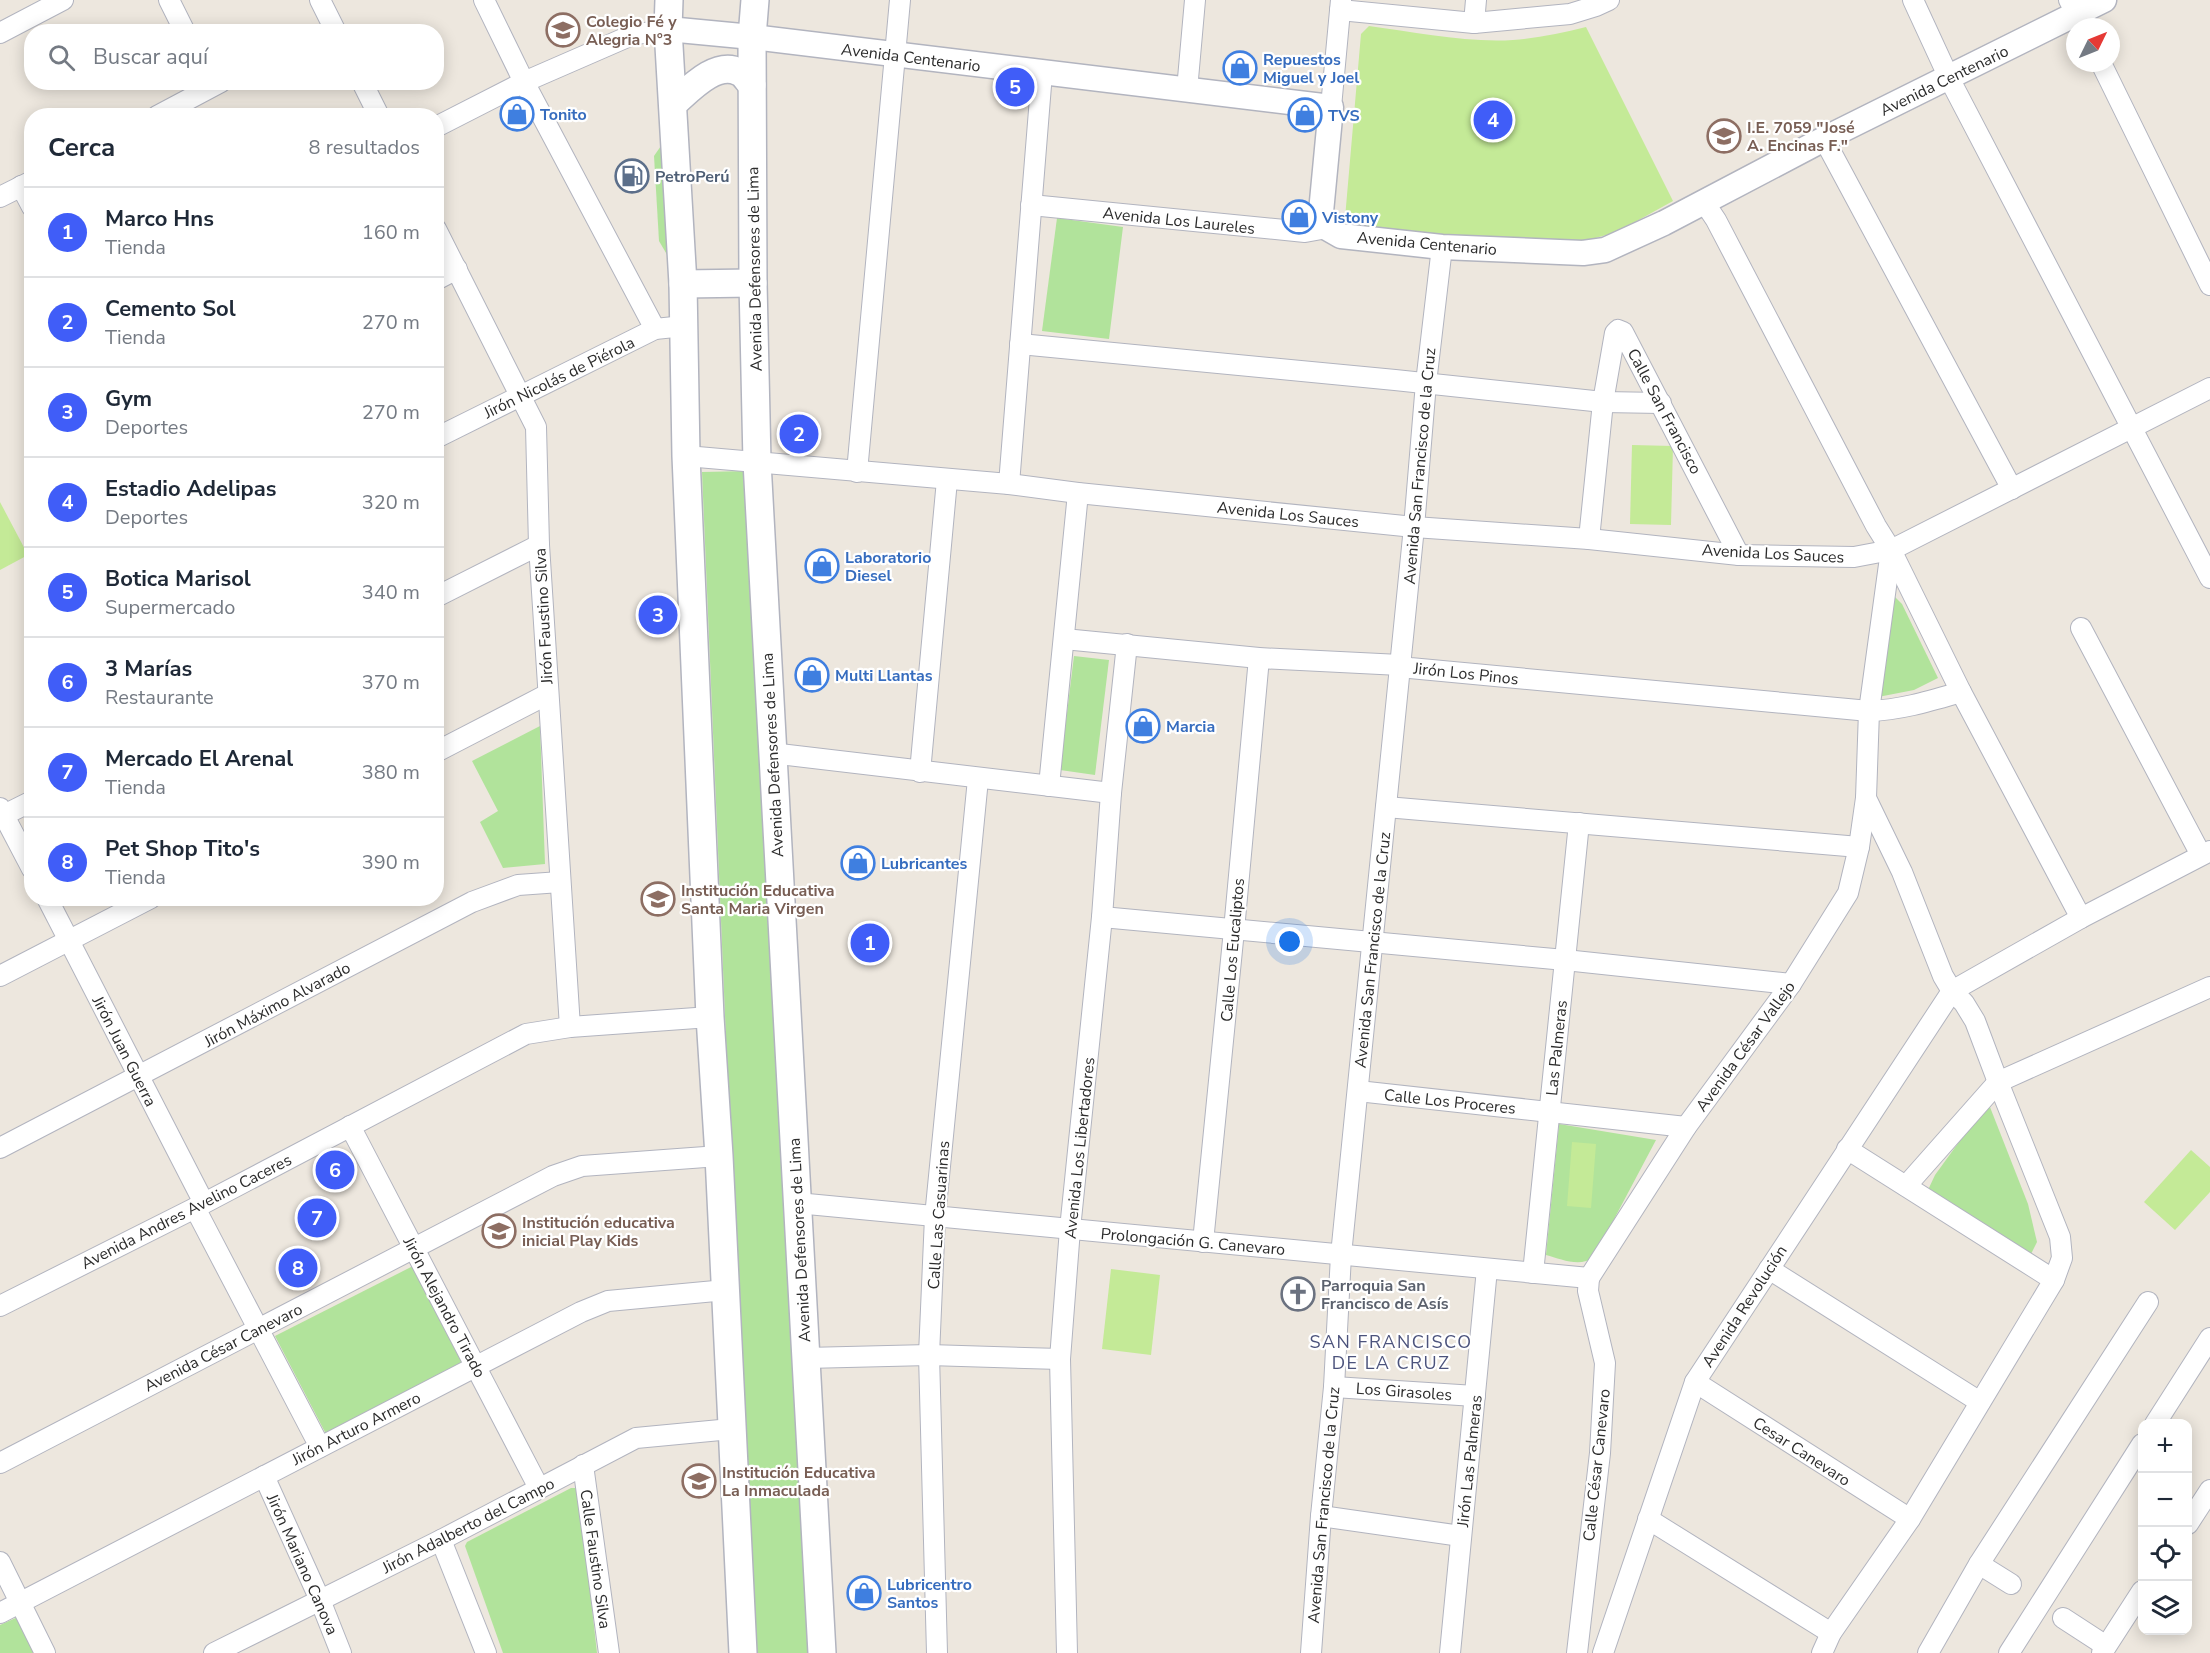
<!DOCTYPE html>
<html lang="es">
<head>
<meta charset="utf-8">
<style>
  body { margin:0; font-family:"Nunito Sans",sans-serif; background:#f6f6f7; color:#1f2937 }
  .controls { position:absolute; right:18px; bottom:18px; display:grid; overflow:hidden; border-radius:12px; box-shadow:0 3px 15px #0003 }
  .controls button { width:54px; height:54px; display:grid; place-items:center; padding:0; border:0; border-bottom:2px solid #e0e1e3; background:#fff; color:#1f2937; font:30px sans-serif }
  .compass { position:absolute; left:2066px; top:18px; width:54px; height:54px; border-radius:50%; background:#fff; box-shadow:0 3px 15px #0003; rotate:47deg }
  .you { position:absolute; left:1290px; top:942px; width:21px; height:21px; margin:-15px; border:4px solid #fff; border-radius:50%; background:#1a73e8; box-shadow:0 0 0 9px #1a73e833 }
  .badge { display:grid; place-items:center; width:39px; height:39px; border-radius:50%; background:#405df8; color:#fff; font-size:20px; font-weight:700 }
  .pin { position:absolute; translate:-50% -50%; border:3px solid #fff; box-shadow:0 2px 6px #0006 }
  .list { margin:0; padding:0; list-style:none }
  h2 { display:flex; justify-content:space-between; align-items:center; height:78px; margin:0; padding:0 24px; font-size:26px }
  h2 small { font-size:20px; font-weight:400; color:#747a83 }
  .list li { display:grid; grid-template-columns:39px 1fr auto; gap:18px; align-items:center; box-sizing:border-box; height:90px; padding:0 24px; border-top:2px solid #e0e1e3 }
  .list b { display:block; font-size:22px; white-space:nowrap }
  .list p { margin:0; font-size:20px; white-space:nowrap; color:#747a83 }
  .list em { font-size:20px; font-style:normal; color:#747a83 }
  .icon { flex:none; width:33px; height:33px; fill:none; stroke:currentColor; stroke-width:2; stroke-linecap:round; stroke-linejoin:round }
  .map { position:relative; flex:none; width:2210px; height:1653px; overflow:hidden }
  .search { position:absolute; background:#fff; box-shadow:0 3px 15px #0003; left:24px; top:24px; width:420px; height:66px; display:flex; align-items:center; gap:15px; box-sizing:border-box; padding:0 21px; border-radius:24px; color:#747a83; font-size:22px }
  .panel { position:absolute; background:#fff; box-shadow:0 3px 15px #0003; left:24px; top:108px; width:420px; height:798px; border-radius:24px }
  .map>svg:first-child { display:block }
  .green { fill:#b1e39b }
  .pitch { fill:#c4ea97 }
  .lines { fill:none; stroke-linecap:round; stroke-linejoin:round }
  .minor-casing { stroke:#b2b4bf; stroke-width:22 }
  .tertiary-casing { stroke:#b2b4bf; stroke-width:27 }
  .secondary-casing { stroke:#b2b4bf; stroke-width:30 }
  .minor { stroke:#fff; stroke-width:20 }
  .tertiary { stroke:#fff; stroke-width:24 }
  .secondary { stroke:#fff; stroke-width:27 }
  .labels { text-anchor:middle; stroke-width:4.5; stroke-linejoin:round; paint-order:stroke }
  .education-label { font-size:16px; font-weight:bold; fill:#785e54; stroke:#fff; text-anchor:start }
  .street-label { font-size:16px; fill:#2c2c2c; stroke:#fff }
  .shop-label { font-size:16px; font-weight:bold; fill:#366cbe; stroke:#fff; text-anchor:start }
  .service-label { font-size:16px; font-weight:bold; fill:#4e5e75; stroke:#fff; text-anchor:start }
  .worship-label { font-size:16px; font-weight:bold; fill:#5b616d; stroke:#fff; text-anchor:start }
  .neighbourhood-label { font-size:18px; letter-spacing:1.5px; fill:#4c537c; stroke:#fff }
</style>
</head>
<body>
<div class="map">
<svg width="2210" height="1653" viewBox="0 0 2210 1653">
  <rect width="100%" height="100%" fill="#ede7de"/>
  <g class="green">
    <polygon points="663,143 669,258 659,241 654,156"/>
    <polygon points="1057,218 1123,227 1109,339 1042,331"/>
    <polygon points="748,471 814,1653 752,1653 751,1629 702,472"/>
    <polygon points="1894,596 1902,604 1938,678 1914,690 1878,697"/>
    <polygon points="1074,656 1109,660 1095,775 1060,770"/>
    <polygon points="540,726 545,864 503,868 480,822 498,811 472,761"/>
    <polygon points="1988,1102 2028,1204 2037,1242 2030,1256 1928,1190 1935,1175"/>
    <path d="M1559,1124L1656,1140L1594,1257C1580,1268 1561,1259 1546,1255Z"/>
    <polygon points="413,1266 463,1363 326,1434 275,1336"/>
    <polygon points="571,1488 577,1488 579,1491 597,1653 503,1653 465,1546 467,1542"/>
    <polygon points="20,1616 38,1653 0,1653 0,1625"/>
  </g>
  <g class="pitch">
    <path d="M1369,26C1415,32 1467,43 1513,40C1538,38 1562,33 1586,27L1673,201L1617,232L1581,242L1513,244L1355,227L1345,218L1361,34Z"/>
    <polygon points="1632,445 1673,446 1671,525 1630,524"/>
    <polygon points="0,502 28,555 0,570"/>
    <polygon points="1572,1142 1596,1144 1591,1208 1567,1206"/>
    <polygon points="2191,1150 2210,1167 2210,1192 2175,1230 2144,1202"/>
    <polygon points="1111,1269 1160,1275 1151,1355 1102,1349"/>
  </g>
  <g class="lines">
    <g class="minor-casing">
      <g id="minor">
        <polyline points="169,0 185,32"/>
        <polyline points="320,0 336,32"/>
        <polyline points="484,0 524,82 655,329"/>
        <polyline points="1913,0 1949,78 2210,578"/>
        <polyline points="2069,0 2083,27"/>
        <polyline points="1340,10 1474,23 1570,14 1596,6 1609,0"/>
        <polyline points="1474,23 1476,0"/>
        <polyline points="0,33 63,0"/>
        <polyline points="2101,63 2210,285"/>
        <polyline points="362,82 379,116"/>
        <polyline points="1187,90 1195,0"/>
        <polyline points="1331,107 1341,0"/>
        <polyline points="157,116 221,82"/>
        <polyline points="436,127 524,82 632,35 668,29"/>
        <polyline points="1824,139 2012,489"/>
        <polyline points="21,186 32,207"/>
        <polyline points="0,197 32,181"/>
        <polyline points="1704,202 1716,220 1876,526 1891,550 1961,692 2081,918"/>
        <polyline points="1031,205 1305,232 1327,228"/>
        <polyline points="436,229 536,427 539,545 570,1027"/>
        <polyline points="436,280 457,269"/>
        <polyline points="1020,344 1395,380 1603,402 1661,403"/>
        <polyline points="436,438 655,329 684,326"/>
        <polyline points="686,456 1009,484 1078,493 1414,527 1589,539 1739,555 1854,557 1891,550 2210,388"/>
        <polyline points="857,472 900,0"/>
        <polyline points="1009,484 1042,73"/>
        <polyline points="1589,539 1603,402 1615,333 1618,330 1623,332 1739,555"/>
        <polyline points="436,597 539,545"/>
        <polyline points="2081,628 2201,855"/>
        <path d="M1064,639L1259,658L1400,665L1410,668L1869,711C1901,710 1930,701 1961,692"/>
        <polyline points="436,752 548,694"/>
        <polyline points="771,753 1111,793"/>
        <polyline points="920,772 947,480"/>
        <polyline points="1049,786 1078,493"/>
        <polyline points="1386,807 1859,847"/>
        <polyline points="0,808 32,869"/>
        <polyline points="0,817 32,801"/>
        <polyline points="47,898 204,1203"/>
        <polyline points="1102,917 1565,960 1791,984"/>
        <polyline points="0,976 151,898"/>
        <polyline points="1358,1091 1686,1127"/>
        <polyline points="350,1126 539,1488"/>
        <polyline points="0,1148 472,902 518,885 560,882"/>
        <polyline points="1847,1149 2054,1280"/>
        <polyline points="1906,1186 1998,1082 2210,987"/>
        <polyline points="797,1203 1589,1278"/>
        <polyline points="195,1208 320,1447"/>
        <polyline points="1203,1242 1234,930 1259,658"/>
        <polyline points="1769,1269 1980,1402"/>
        <polyline points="1533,1273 1579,823"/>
        <polyline points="1589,1278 1686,1127 1791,984 1848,893 1859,847 1866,798"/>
        <polyline points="0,1306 195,1208 526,1034 570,1027 710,1017"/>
        <polyline points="806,1358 929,1355 1060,1359"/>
        <polyline points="1695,1382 1910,1519"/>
        <polyline points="1334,1387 1475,1396"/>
        <polyline points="2155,1424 2210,1338"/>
        <polyline points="0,1463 553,1176 582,1166 719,1156"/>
        <polyline points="583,1465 609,1653"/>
        <polyline points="264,1476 320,1600 341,1653"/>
        <polyline points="1321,1516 1461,1536"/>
        <polyline points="1648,1519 1831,1633"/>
        <polyline points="2188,1524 2210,1490"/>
        <polyline points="441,1540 486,1653"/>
        <polyline points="0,1562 45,1653"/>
        <polyline points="1979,1564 2011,1584"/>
        <polyline points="0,1613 581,1312 608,1301 726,1290"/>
        <polyline points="2063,1618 2106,1646"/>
        <polyline points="214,1653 441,1540 636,1438 731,1429"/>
        <polyline points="937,1653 929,1355 935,1217 978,779"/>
        <polyline points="1067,1653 1060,1359 1070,1229 1102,917 1111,793 1127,644"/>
        <polyline points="1311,1653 1321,1516 1334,1387 1341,1255 1414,527 1426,383 1442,247"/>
        <polyline points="1450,1653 1487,1269"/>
        <polyline points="1577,1653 1600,1453 1605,1363 1588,1291 1589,1278"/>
        <polyline points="1603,1653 1695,1382 1952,991 2081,918 2210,851"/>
        <polyline points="1822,1653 1831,1633 1910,1519 2054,1280 2062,1258 2060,1237 1998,1082 1975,1021 1964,1003 1952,991 1943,976 1902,872 1866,798 1869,711 1891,550"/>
        <polyline points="1928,1653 1979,1564 2148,1302"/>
        <polyline points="2009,1653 2142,1444"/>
        <polyline points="2102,1653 2142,1591"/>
      </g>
    </g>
    <g class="tertiary-casing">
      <polyline id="tertiary" points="668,29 752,37 1331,107 1321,212 1327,228 1341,236 1442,247 1583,253 1605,250 1664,223 1824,139 2104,0"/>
    </g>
    <g class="secondary-casing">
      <g id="secondary">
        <polyline points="669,0 668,29 683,284 686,456 710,1017 719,1156 743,1653"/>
        <polyline points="755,0 752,37 753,283 757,462 822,1653"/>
        <path d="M674,103C689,90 716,60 739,72C744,74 748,81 752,85"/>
        <polyline points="683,284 753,283"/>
      </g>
    </g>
    <use href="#minor" class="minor"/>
    <use href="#tertiary" class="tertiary"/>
    <use href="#secondary" class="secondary"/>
  </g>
  <defs>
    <g id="school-ring" transform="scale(1.725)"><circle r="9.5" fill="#fff" stroke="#8d6e63" stroke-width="1.5"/><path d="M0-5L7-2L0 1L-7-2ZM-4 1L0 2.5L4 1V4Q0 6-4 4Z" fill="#8d6e63"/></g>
    <g id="shop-ring" transform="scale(1.725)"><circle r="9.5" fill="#fff" stroke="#3f7fe0" stroke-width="1.5"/><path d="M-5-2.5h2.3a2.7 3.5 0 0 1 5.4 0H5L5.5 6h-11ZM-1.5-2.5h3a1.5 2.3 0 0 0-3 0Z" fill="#3f7fe0"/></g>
    <g id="fuel-ring" transform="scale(1.725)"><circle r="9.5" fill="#fff" stroke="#5c6f8a" stroke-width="1.5"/><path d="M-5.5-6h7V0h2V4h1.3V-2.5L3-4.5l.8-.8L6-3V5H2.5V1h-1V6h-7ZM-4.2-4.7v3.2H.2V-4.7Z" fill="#5c6f8a"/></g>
    <g id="church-ring" transform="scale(1.725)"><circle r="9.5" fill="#fff" stroke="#6b7280" stroke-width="1.5"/><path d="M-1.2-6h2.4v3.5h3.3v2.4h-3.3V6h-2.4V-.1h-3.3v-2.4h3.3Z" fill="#6b7280"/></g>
  </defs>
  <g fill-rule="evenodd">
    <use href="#school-ring" x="563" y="30"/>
    <use href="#shop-ring" x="1240" y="68"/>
    <use href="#shop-ring" x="517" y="114"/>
    <use href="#shop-ring" x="1305" y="115"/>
    <use href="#school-ring" x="1724" y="136"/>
    <use href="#fuel-ring" x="632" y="176"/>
    <use href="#shop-ring" x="1299" y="217"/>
    <use href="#shop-ring" x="822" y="566"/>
    <use href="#shop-ring" x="812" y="675"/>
    <use href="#shop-ring" x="1143" y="726"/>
    <use href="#shop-ring" x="858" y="863"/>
    <use href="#school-ring" x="658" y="899"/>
    <use href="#school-ring" x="499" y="1231"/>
    <use href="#church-ring" x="1298" y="1294"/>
    <use href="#school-ring" x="699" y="1481"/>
    <use href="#shop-ring" x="864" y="1593"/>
  </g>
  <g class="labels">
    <g class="education-label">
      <text x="586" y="27">Colegio Fé y<tspan x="586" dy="18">Alegria N°3</tspan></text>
      <text x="1747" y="133">I.E. 7059 "José<tspan x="1747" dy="18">A. Encinas F."</tspan></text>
      <text x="681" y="896">Institución Educativa<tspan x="681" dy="18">Santa Maria Virgen</tspan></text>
      <text x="522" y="1228">Institución educativa<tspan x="522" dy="18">inicial Play Kids</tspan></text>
      <text x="722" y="1478">Institución Educativa<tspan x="722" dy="18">La Inmaculada</tspan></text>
    </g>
    <g class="street-label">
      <text transform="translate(911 57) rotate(7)" y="6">Avenida Centenario</text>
      <text transform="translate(1944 80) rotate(-26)" y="6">Avenida Centenario</text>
      <text transform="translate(1179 220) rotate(6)" y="6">Avenida Los Laureles</text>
      <text transform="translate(1427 243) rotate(5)" y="6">Avenida Centenario</text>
      <text transform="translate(754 269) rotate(-91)" y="6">Avenida Defensores de Lima</text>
      <text transform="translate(559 377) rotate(-26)" y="6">Jirón Nicolás de Piérola</text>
      <text transform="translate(1665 411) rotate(62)" y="6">Calle San Francisco</text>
      <text transform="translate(1419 466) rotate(-85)" y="6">Avenida San Francisco de la Cruz</text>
      <text transform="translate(1288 514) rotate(6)" y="6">Avenida Los Sauces</text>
      <text transform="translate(1773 553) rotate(3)" y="6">Avenida Los Sauces</text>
      <text transform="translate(543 616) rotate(-93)" y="6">Jirón Faustino Silva</text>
      <text transform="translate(1466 673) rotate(6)" y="6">Jirón Los Pinos</text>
      <text transform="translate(772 755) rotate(-93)" y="6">Avenida Defensores de Lima</text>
      <text transform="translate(1232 950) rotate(-85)" y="6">Calle Los Eucaliptos</text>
      <text transform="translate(1372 950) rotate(-84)" y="6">Avenida San Francisco de la Cruz</text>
      <text transform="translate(277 1004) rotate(-28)" y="6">Jirón Máximo Alvarado</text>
      <text transform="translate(1745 1046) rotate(-54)" y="6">Avenida César Vallejo</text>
      <text transform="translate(1556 1048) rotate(-84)" y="6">Las Palmeras</text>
      <text transform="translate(125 1051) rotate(63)" y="6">Jirón Juan Guerra</text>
      <text transform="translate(1450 1101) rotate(6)" y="6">Calle Los Proceres</text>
      <text transform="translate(1079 1148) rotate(-84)" y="6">Avenida Los Libertadores</text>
      <text transform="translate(186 1211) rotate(-27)" y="6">Avenida Andres Avelino Caceres</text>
      <text transform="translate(938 1215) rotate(-86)" y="6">Calle Las Casuarinas</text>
      <text transform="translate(799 1240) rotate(-93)" y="6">Avenida Defensores de Lima</text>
      <text transform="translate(1193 1241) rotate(5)" y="6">Prolongación G. Canevaro</text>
      <text transform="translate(1744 1306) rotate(-57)" y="6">Avenida Revolución</text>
      <text transform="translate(445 1307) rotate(62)" y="6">Jirón Alejandro Tirado</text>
      <text transform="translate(223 1347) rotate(-27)" y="6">Avenida César Canevaro</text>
      <text transform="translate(1404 1391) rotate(4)" y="6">Los Girasoles</text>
      <text transform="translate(356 1428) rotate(-27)" y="6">Jirón Arturo Armero</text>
      <text transform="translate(1802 1451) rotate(33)" y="6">Cesar Canevaro</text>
      <text transform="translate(1469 1461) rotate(-84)" y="6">Jirón Las Palmeras</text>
      <text transform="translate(1596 1465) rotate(-84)" y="6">Calle César Canevaro</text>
      <text transform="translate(1323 1505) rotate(-85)" y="6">Avenida San Francisco de la Cruz</text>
      <text transform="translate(468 1525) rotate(-27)" y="6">Jirón Adalberto del Campo</text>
      <text transform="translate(596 1559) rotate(82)" y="6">Calle Faustino Silva</text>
      <text transform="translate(303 1564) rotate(66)" y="6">Jirón Mariano Canova</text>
    </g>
    <g class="shop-label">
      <text x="1263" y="65">Repuestos<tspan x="1263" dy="18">Miguel y Joel</tspan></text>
      <text x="540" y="120">Tonito</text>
      <text x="1328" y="121">TVS</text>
      <text x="1322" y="223">Vistony</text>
      <text x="845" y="563">Laboratorio<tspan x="845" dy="18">Diesel</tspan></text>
      <text x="835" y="681">Multi Llantas</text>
      <text x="1166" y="732">Marcia</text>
      <text x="881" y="869">Lubricantes</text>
      <text x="887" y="1590">Lubricentro<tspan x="887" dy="18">Santos</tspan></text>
    </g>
    <g class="service-label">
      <text x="655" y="182">PetroPerú</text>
    </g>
    <g class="worship-label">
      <text x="1321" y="1291">Parroquia San<tspan x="1321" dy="18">Francisco de Asís</tspan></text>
    </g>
    <g class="neighbourhood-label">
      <text x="1391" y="1348">SAN FRANCISCO<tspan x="1391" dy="21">DE LA CRUZ</tspan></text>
    </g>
  </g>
</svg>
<div class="controls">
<button>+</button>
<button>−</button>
<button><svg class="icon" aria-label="locate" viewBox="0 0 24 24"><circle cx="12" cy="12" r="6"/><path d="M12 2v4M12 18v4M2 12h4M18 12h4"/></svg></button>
<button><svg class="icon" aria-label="layers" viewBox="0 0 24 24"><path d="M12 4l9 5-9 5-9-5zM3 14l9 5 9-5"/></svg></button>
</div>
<svg class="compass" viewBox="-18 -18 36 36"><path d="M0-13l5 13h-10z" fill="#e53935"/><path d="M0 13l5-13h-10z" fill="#747a83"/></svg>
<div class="you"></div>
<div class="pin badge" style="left:870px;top:943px">1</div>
<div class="pin badge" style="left:799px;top:434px">2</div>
<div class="pin badge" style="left:658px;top:615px">3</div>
<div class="pin badge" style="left:1493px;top:120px">4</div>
<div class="pin badge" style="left:1015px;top:87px">5</div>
<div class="pin badge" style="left:335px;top:1170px">6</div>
<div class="pin badge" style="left:317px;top:1218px">7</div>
<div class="pin badge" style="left:298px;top:1268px">8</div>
<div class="search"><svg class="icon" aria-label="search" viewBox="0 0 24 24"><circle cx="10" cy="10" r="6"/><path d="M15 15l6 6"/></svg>Buscar aquí</div>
<section class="panel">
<h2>Cerca<small>8 resultados</small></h2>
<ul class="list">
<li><span class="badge">1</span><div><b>Marco Hns</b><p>Tienda</p></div><em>160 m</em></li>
<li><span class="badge">2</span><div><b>Cemento Sol</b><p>Tienda</p></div><em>270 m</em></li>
<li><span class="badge">3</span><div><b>Gym</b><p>Deportes</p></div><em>270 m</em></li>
<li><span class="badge">4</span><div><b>Estadio Adelipas</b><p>Deportes</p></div><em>320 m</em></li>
<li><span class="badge">5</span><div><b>Botica Marisol</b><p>Supermercado</p></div><em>340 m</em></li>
<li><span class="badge">6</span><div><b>3 Marías</b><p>Restaurante</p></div><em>370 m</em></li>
<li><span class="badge">7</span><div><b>Mercado El Arenal</b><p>Tienda</p></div><em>380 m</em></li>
<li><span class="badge">8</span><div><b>Pet Shop Tito's</b><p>Tienda</p></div><em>390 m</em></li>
</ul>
</section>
</div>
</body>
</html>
